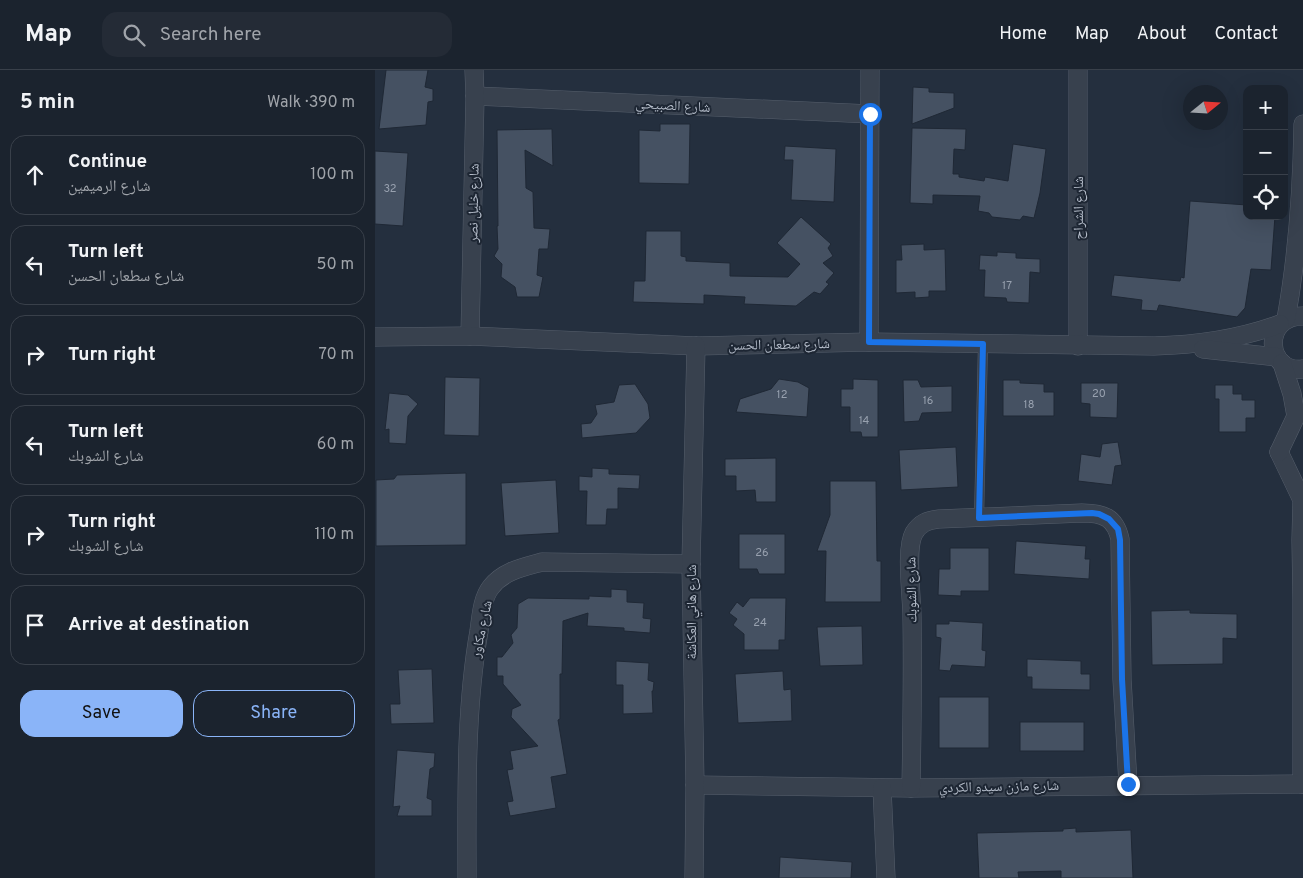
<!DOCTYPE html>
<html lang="en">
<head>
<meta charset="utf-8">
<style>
  body { margin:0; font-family:Overpass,"Noto Naskh Arabic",sans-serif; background:#242b36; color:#f1f3f6 }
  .controls { position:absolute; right:15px; top:15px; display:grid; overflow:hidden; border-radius:10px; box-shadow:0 5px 20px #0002 }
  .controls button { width:45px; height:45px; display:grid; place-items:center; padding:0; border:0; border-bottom:1px solid #39404a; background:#1b232e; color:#f1f3f6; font:25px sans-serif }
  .compass { position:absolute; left:808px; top:15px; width:45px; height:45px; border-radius:50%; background:#1b232e; box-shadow:0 5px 20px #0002; rotate:72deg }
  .stop { position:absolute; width:15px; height:15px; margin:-11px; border:4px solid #1a73e8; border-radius:50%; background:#fff }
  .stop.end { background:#1a73e8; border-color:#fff; box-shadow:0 1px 5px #0008 }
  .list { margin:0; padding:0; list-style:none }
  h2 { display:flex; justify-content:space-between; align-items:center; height:65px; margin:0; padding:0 20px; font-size:21px }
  h2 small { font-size:16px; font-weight:400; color:#a0a4aa }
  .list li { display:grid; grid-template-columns:32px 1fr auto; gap:15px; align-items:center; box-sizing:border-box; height:80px; margin:0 10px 10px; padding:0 10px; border:1px solid #39404a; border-radius:15px }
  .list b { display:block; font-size:19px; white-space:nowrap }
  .list p { margin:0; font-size:16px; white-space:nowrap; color:#a0a4aa }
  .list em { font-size:16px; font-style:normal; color:#a0a4aa }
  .actions { display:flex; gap:10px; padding:15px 20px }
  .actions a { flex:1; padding:11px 0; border:1px solid #8ab4f8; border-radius:15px; text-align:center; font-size:18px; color:#8ab4f8 }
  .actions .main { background:#8ab4f8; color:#111 }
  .icon { flex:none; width:28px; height:28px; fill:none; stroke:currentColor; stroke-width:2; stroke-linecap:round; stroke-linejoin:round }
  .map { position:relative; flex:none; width:928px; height:808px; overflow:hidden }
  header { display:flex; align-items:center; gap:30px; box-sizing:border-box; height:70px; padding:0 25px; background:#1b232e; border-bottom:1px solid #39404a }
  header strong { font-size:24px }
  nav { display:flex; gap:28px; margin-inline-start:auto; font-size:18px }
  .search { width:350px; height:45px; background:#242b36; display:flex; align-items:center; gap:12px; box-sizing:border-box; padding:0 18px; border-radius:15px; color:#a0a4aa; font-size:19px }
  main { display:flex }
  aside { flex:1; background:#1b232e }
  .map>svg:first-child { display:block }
  .building { fill:#455162; stroke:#1f2835 }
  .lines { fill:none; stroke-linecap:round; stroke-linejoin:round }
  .service-casing { stroke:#565f6c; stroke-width:10 }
  .minor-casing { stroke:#565f6c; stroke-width:19 }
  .service { stroke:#38414e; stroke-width:9 }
  .minor { stroke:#38414e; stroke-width:18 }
  .route { stroke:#1a73e8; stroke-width:6 }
  .labels { text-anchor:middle; stroke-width:4; stroke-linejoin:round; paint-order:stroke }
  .number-label { font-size:11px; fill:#98a1af }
  .street-label { font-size:14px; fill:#b4bcc9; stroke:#1d2633 }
</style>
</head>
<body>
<header>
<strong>Map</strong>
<div class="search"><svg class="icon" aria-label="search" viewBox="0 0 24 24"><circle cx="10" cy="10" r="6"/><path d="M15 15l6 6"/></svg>Search here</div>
<nav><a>Home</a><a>Map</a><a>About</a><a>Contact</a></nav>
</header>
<main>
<aside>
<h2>5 min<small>Walk · 390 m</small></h2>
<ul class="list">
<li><svg class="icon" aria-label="ahead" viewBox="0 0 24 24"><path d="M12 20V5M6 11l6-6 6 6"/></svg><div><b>Continue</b><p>شارع الرميمين</p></div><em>100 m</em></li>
<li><svg class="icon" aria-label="left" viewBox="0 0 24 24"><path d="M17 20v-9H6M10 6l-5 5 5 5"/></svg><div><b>Turn left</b><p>شارع سطعان الحسن</p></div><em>50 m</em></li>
<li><svg class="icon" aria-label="right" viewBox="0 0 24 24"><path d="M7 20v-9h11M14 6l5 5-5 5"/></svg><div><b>Turn right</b></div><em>70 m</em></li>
<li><svg class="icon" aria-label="left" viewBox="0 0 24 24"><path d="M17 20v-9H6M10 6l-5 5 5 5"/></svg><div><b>Turn left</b><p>شارع الشوبك</p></div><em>60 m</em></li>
<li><svg class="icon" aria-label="right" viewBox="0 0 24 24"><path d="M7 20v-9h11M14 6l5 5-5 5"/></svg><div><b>Turn right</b><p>شارع الشوبك</p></div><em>110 m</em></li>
<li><svg class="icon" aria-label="arrive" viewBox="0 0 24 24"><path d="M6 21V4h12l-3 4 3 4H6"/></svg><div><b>Arrive at destination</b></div></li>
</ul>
<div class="actions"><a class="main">Save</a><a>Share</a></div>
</aside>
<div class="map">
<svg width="928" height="808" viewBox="0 0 928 808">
  <rect width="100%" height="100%" fill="#242f3e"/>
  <g class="building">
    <polygon points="11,0 53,0 50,17 58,19 58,31 53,32 51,55 4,59"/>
    <polygon points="538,17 554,18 554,22 579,23 579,38 537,54"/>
    <polygon points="285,54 315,54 314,114 264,113 264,60 285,61"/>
    <polygon points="537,58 591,59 590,80 579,79 578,104 584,104 584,107 609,111 610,107 633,111 638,74 671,79 665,123 659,148 648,146 645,150 617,147 614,143 603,141 605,126 558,125 558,134 535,133"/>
    <polygon points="177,59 178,96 150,80 151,118 158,122 159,158 175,159 173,179 164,179 162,205 168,207 164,227 142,227 140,217 126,207 127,194 119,186 123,179 122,156 123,156 122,60"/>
    <polygon points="410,76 461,79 459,132 416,130 418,90 409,90"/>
    <polygon points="0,81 33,83 28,156 0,154"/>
    <polygon points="815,131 872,135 872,146 900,146 896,200 876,199 870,238 862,247 784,235 782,241 766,240 767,230 736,226 739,205 805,211 806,207 809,208"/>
    <polygon points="426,147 456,174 453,178 458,186 448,193 459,203 451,212 454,214 445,224 439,222 421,236 369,234 370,227 329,225 329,234 258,232 259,211 270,211 271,161 306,161 306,186 311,187 311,191 355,193 355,206 413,207 425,194 402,173"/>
    <polygon points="549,174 549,180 570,179 571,221 554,221 554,227 540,228 540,222 521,223 521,190 527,190 526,175"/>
    <polygon points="622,182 641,183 641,188 665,189 665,203 655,202 654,233 632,232 631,228 609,227 610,200 604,200 605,185 622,186"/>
    <polygon points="70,307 105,308 104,366 69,365"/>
    <polygon points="404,309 423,312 434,318 432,347 361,342 365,329 396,319"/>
    <polygon points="478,309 503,310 503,367 487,367 486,362 475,362 475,337 466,337 466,319 478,319"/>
    <polygon points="528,310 543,310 546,317 577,316 577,342 547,343 544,351 529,352"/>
    <polygon points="628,310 645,310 645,313 669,314 669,322 679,322 679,346 628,346"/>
    <polygon points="706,313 743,313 742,348 715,347 715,334 706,333"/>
    <polygon points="260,314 273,334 275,348 261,363 207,368 206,354 216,353 222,344 220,335 239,332 244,315"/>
    <polygon points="840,315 858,315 858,324 867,324 867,330 880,330 880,348 871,348 871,362 844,362 844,329 840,329"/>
    <polygon points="14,323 33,325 43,334 33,346 31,374 14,373 14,359 10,360"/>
    <polygon points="743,372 747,395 740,396 737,415 703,411 706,384 725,387 727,374"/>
    <polygon points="581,377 583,417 526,420 524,380"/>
    <polygon points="401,388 401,432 381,432 380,420 361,421 361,406 350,406 350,389"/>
    <polygon points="217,398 234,399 234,404 265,405 264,419 243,418 243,439 232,439 231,455 211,455 212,421 204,421 204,406 217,407"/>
    <polygon points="91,403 91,475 1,476 1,410 19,409 22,405"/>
    <polygon points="181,410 184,463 130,466 126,413"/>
    <polygon points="455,411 501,411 502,491 506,491 506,532 450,532 451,481 442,481 455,445"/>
    <polygon points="364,464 410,464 410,504 384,504 382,499 364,499"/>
    <polygon points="641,471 711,476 710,489 715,489 714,509 639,504"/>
    <polygon points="575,478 614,478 614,521 586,521 586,526 563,525 564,499 575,499"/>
    <polygon points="236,519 252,520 252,532 269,533 268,548 276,549 275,563 249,561 249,558 212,556 213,543 188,551 187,604 185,604 185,649 183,650 192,704 176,707 181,738 135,746 132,732 138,731 132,700 138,699 135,681 163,676 136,647 137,639 146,635 128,614 128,606 122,606 122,587 127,587 138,573 136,565 142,558 143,534 153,528 214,529 214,526 236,527"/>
    <polygon points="375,528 411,528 410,570 404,570 404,580 369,580 369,564 358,555 362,549 354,543 362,532 368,537"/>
    <polygon points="815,540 815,543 862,544 862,569 848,568 848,594 777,595 776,541"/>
    <polygon points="574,551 608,553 607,580 611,581 610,597 577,595 575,601 564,600 566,568 561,567 561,554 574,554"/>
    <polygon points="487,556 488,595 445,596 442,557"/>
    <polygon points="652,589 706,591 706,604 715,604 715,620 657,619 657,607 652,607"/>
    <polygon points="241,591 274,593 273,610 279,612 278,621 277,621 278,643 248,644 248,615 241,615"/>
    <polygon points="57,599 59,653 16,654 15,634 25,634 23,600"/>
    <polygon points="408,601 409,620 416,619 417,651 363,653 360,604"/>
    <rect x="564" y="627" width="50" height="51"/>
    <rect x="645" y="652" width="64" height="29"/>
    <polygon points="22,680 60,683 59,697 55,699 52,728 57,730 57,746 22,746 25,736 18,737"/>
    <polygon points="701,758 701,762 756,760 758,808 686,808 686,801 643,802 644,808 604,808 602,763 688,761 688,759"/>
    <polygon points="405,787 477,792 476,808 404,808"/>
  </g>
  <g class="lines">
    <g class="service-casing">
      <polyline id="service" points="604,448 608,274"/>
    </g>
    <g class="minor-casing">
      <g id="minor">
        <polyline points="703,0 703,276"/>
        <polyline points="100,26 495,44"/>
        <path d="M928,246C886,246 891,304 928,299"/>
        <path d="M911,249C923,183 927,121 928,54"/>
        <polyline points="95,266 100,26 99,0"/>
        <path d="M0,267L95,266L321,276L494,272L779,276C822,275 864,269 905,254"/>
        <polyline points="494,272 495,0"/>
        <polyline points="828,279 902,287"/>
        <polyline points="904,382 927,430 926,470 927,530 927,714"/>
        <polyline points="904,382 921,346 917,324 907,293"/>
        <polyline points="320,715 536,718 928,714"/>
        <polyline points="507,718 511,808"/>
        <path d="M536,718C537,661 538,604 537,547C537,527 530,479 539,463C545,453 553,450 564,449L707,443C728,443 740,447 745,469L747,609L753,714"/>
        <path d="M92,808C92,726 90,641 104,561C106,547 107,528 116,517C128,501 149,497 167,492L316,494"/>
        <polyline points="319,808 320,715 316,494 321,276"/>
      </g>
    </g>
    <use href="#service" class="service"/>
    <use href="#minor" class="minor"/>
  </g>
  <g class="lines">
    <polyline class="route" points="495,44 494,272 608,274 604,448 717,443 724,444 734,449 743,459 745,470 747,609 753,714"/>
  </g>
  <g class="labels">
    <g class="number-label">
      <text x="15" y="122">32</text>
      <text x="632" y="219">17</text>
      <text x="724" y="327">20</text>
      <text x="407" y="328">12</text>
      <text x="553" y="334">16</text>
      <text x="654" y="338">18</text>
      <text x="489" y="354">14</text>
      <text x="387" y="486">26</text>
      <text x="385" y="556">24</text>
    </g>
    <g class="street-label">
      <text transform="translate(298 35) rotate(3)" y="5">شارع الصبيحي</text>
      <text transform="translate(98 133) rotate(-89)" y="5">شارع خليل نصر</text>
      <text transform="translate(703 138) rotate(-90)" y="5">شارع الشراح</text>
      <text transform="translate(404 274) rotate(-1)" y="5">شارع سطعان الحسن</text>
      <text transform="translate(536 520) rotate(-91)" y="5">شارع الشوبك</text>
      <text transform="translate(316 542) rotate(-90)" y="5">شارع هاني العكاشة</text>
      <text transform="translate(106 559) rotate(-78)" y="5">شارع مكاور</text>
      <text transform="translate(624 716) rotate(-1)" y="5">شارع مازن سيدو الكردي</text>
    </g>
  </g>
</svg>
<div class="controls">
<button>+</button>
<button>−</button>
<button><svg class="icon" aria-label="locate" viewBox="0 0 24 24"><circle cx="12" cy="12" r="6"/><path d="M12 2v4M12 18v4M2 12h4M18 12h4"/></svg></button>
</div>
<svg class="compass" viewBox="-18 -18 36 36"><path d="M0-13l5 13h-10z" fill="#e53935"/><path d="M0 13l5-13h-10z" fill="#a0a4aa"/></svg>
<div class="stop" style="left:495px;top:44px"></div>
<div class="stop end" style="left:753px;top:714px"></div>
</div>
</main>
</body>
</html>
